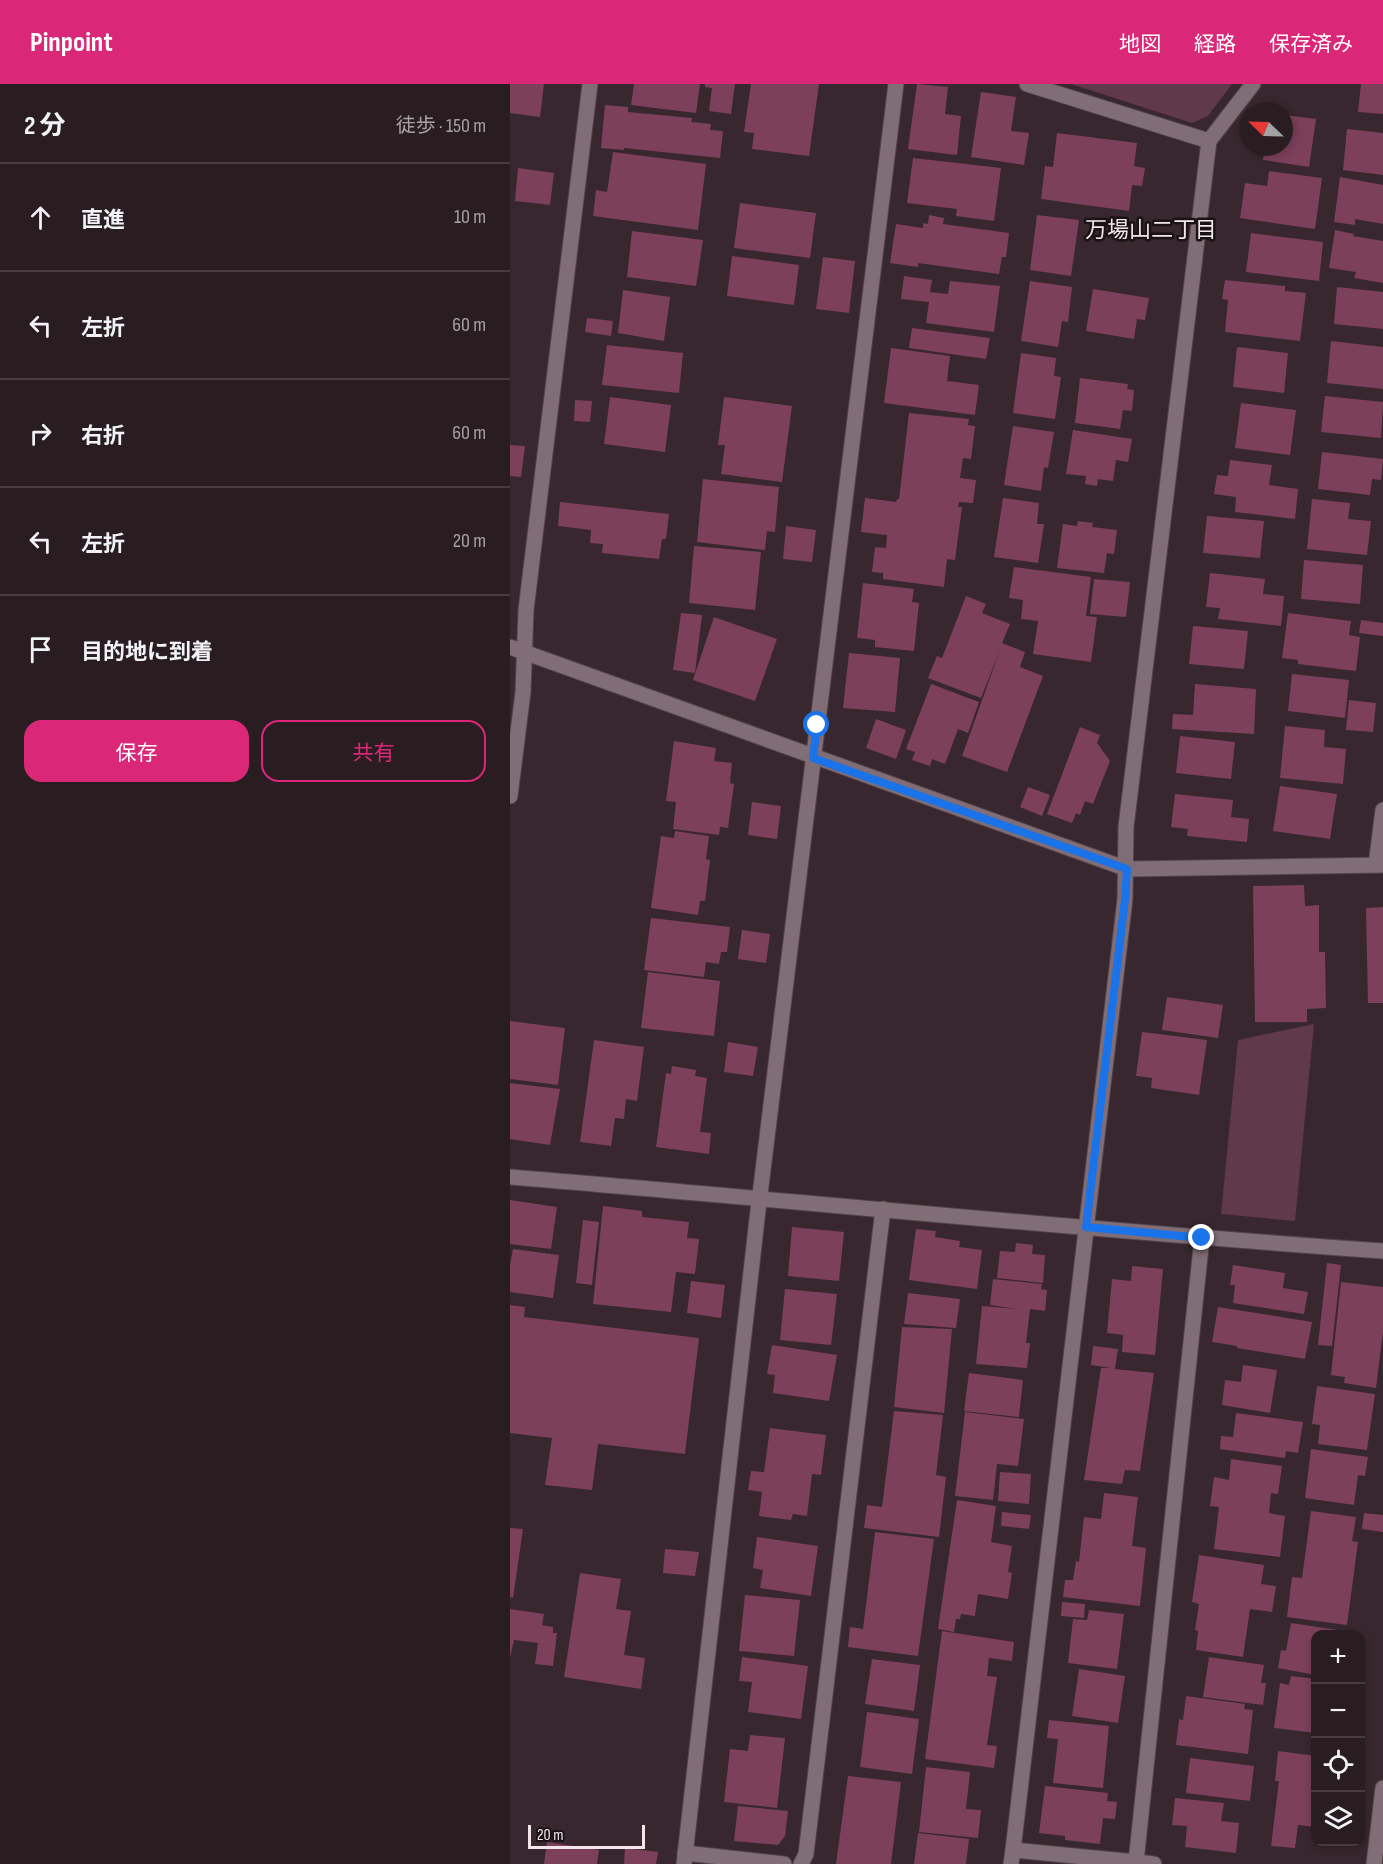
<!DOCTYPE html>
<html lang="ja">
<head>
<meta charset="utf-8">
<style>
  body { margin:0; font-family:"Sofia Sans Condensed","Noto Sans JP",sans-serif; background:#32262a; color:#f1f3f6 }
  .controls { position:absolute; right:18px; bottom:18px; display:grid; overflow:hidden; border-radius:12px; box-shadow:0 3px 9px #0003 }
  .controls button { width:54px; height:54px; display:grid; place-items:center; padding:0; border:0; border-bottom:2px solid #463b40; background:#2a1d22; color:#f1f3f6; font:30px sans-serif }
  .compass { position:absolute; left:729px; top:18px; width:54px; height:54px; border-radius:50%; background:#2a1d22; box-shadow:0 3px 9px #0003; rotate:293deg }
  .scale { position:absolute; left:18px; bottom:15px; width:117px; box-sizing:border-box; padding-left:6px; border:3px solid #f2e6eb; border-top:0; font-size:16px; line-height:21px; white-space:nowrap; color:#f2e6eb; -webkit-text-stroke:4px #1a1316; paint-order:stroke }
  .stop { position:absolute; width:18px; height:18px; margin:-14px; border:4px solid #1a73e8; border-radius:50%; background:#fff }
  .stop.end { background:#1a73e8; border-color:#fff; box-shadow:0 2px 6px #0008 }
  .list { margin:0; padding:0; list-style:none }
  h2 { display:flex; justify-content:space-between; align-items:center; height:78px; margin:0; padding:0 24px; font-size:26px }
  h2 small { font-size:20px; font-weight:400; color:#a5a2a5 }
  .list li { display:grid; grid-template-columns:39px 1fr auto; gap:18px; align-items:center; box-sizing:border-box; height:108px; padding:0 24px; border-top:2px solid #463b40 }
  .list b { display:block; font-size:22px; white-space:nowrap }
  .list em { font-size:20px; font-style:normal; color:#a5a2a5 }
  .actions { display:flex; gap:12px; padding:18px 24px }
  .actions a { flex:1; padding:14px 0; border:2px solid #db2777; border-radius:18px; text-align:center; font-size:21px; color:#db2777 }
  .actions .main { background:#db2777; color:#fff }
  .icon { flex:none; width:33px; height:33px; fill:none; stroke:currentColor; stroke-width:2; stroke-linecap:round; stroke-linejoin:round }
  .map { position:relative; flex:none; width:873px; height:1780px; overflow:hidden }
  header { display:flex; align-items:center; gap:36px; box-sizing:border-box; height:84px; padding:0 30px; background:#db2777; color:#fff }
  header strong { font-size:28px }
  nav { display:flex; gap:33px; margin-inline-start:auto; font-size:21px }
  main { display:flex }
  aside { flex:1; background:#2a1d22 }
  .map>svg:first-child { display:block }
  .green { fill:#60394a }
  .building { fill:#7c405b }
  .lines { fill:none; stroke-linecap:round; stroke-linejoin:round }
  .minor-casing { stroke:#524349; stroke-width:17 }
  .minor { stroke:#816d75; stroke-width:15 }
  .route { stroke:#1a73e8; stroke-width:8 }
  .labels { text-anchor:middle; stroke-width:5; stroke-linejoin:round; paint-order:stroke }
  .neighbourhood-label { font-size:22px; fill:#f2e6eb; stroke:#1a1316 }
</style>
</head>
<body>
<header>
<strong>Pinpoint</strong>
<nav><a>地図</a><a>経路</a><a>保存済み</a></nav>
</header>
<main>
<aside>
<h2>2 分<small>徒歩 · 150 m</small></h2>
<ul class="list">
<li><svg class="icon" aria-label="ahead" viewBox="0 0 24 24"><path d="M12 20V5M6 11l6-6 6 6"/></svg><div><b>直進</b></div><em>10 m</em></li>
<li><svg class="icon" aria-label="left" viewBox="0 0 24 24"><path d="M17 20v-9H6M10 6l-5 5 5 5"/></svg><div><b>左折</b></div><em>60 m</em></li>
<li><svg class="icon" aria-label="right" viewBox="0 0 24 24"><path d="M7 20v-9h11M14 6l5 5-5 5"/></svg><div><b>右折</b></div><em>60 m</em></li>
<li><svg class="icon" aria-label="left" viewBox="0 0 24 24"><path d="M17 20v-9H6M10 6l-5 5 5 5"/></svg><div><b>左折</b></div><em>20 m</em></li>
<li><svg class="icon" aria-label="arrive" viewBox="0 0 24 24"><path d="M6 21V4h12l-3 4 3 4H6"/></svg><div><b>目的地に到着</b></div></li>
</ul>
<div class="actions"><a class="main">保存</a><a>共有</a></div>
</aside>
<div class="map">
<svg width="873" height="1780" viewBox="0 0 873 1780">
  <rect width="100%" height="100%" fill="#38272e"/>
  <g class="green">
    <polygon points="561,0 722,0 698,32 682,39"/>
    <polygon points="804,940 785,1137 711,1130 728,956"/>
  </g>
  <g class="building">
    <polygon points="0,0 34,0 30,33 0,29"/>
    <polygon points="124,0 190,0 186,29 121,21"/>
    <polygon points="195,0 225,0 221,30 199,27 202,4 195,3"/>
    <polygon points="241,0 309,0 299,72 242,65 244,49 234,48"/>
    <polygon points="407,0 438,3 435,30 451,32 447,71 398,65"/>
    <polygon points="851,0 873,0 873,30 848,28"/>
    <polygon points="471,8 506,13 501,47 519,49 514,81 461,73"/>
    <polygon points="95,21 118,23 118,28 182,34 181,38 201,40 200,46 213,47 210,74 114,64 114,66 91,64"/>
    <polygon points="774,31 806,35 799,83 753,76 755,63 774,63"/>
    <polygon points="837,45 873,49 873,91 833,86"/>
    <polygon points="547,49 627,59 624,82 635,84 632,102 622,101 619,127 531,115 535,82 543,83"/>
    <polygon points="103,68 196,80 188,146 83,132 86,106 97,108"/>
    <polygon points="403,74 491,84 484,137 446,132 447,125 397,119"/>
    <polygon points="8,84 44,89 40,121 5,117"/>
    <polygon points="759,87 812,94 805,145 730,134 735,99 757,102"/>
    <polygon points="830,93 873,101 873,140 845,135 845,141 824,138"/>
    <polygon points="230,119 306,129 300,174 224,164"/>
    <polygon points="419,131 434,134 433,140 499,149 496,173 492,173 489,190 408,179 408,183 380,179 386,140 413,144 413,139 418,140"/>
    <polygon points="527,131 569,136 561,192 520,186"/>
    <polygon points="825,146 844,150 843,152 873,157 873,199 844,194 846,188 819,184"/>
    <polygon points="122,147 193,156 186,202 117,193"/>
    <polygon points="741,149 813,158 809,197 736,188"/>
    <polygon points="222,172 289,181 284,221 217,212"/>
    <polygon points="313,173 345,177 339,229 306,225"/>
    <polygon points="394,192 422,196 420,208 438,210 440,197 490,202 484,248 416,239 419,218 391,215"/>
    <polygon points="715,196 775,202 775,207 796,209 790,257 715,248 718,216 712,215"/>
    <polygon points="520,197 562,203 558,238 552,237 548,263 511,257"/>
    <polygon points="827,203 873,208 873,245 824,240"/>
    <polygon points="583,205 639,214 635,236 627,235 624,255 576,247"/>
    <polygon points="113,206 160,213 154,257 108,249"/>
    <polygon points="77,234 103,237 101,252 75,248"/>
    <polygon points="402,244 480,254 476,275 399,264"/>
    <polygon points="821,257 873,263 873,305 817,299"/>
    <polygon points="97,261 173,269 169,309 92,301"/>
    <polygon points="727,263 778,269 774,309 723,303"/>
    <polygon points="381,264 440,272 437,297 469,301 465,331 374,319"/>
    <polygon points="511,269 546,274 544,292 551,293 545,335 503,329"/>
    <polygon points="570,294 618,300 617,305 624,306 622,327 613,326 610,345 565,339"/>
    <polygon points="815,312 873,318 871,354 811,348"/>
    <polygon points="100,313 161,321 155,368 94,360"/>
    <polygon points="214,313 282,322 272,398 211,390 215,361 208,361"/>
    <polygon points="65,316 82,317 80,338 64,337"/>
    <polygon points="731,319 786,326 780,371 725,364"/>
    <polygon points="399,329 459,335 458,341 465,342 461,375 453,374 450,394 466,396 463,419 449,418 448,423 452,423 445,476 437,475 434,503 373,495 373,489 362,488 365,463 376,464 377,451 351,448 355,414 386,418 387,415 389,415"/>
    <polygon points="503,342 544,348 538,384 534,383 531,407 494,401"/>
    <polygon points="563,346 622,355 618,378 606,376 603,397 588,395 587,402 575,400 576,392 556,390"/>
    <polygon points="0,361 15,362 11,393 0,392"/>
    <polygon points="812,368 873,375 871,396 862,395 860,411 808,405"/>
    <polygon points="720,376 762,381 759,401 788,405 785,435 725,428 726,413 704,410 707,391 718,392"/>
    <polygon points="193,395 269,403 265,448 257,447 255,466 187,458"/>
    <polygon points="493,414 529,419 527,440 534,440 528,479 484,473"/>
    <polygon points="802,415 840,419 838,435 861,437 857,471 797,465"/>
    <polygon points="50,418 159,430 156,455 152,455 149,475 92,469 93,460 80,459 81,446 48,442"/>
    <polygon points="697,432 754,437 750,474 693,469"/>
    <polygon points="568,437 583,439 582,443 607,446 604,470 597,469 594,489 547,484 553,440 567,442"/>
    <polygon points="276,442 306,446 302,478 273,475"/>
    <polygon points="184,462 251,468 245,526 179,519"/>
    <polygon points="794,476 853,481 850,520 791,515"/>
    <polygon points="504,483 581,493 576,532 587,533 581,578 523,570 528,537 511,535 513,516 499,514"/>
    <polygon points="700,489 755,495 753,510 774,512 771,542 708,535 710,524 696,523"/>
    <polygon points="584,495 620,498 616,533 580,530"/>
    <polygon points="353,499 404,505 402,518 409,519 404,567 365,563 365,556 347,554"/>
    <polygon points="456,512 476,520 472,529 500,540 492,559 515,568 510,583 533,592 497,688 452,672 490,566 471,614 418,594 427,572 432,574"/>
    <polygon points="171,529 192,531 185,589 163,586"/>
    <polygon points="778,529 841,537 839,551 850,553 846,587 788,580 788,576 772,574"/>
    <polygon points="204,533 267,555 245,617 183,596"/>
    <polygon points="851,536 873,539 873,552 849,549"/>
    <polygon points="683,542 738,547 734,585 679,580"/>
    <polygon points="339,569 390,574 385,628 333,624"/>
    <polygon points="782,590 839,596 835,634 778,627"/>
    <polygon points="421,600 469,618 458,649 448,645 435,680 422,675 420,682 402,676 405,668 396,665"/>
    <polygon points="685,600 746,605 744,650 662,645 663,630 683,631"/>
    <polygon points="839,616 866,619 863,648 836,646"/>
    <polygon points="366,635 396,646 386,675 356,664"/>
    <polygon points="775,642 815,646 814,663 836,665 833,700 770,694"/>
    <polygon points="570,643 590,651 587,659 600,677 583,720 575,717 570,731 566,729 562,739 537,730"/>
    <polygon points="670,652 725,658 721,695 666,689"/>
    <polygon points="164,657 206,664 204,677 222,679 220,699 224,700 218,744 210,743 209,751 163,745 166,718 156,717"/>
    <polygon points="770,702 827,710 820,755 763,747"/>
    <polygon points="518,703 540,711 532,732 510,723"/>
    <polygon points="665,710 723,716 721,733 739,735 737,758 677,752 678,745 661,743"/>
    <polygon points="242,718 271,722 267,755 238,751"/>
    <polygon points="165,747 199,752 196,775 200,776 195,817 190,817 188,831 141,824 151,752 164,754"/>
    <polygon points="794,801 795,822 809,821 809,868 815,868 816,924 797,925 797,938 745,938 743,802"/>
    <polygon points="873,823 873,919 858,919 856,824"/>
    <polygon points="141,834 220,843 217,868 211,868 209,880 196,878 194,893 134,886"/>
    <polygon points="232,846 260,850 256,879 228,875"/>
    <polygon points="138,888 210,897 204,952 131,944"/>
    <polygon points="657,913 713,921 708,954 652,946"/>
    <polygon points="0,937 55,944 48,1001 0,995"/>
    <polygon points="632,948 697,956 689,1011 641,1004 642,994 626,992"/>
    <polygon points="84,956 134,963 127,1017 116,1015 114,1035 105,1034 101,1062 70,1058"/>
    <polygon points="218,958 248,963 243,992 214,988"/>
    <polygon points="162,982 186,986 185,992 197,994 190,1048 201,1049 199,1070 146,1063 156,989 161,990"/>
    <polygon points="0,999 50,1005 40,1061 0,1055"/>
    <polygon points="0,1116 47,1123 41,1165 0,1160"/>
    <polygon points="93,1122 132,1127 132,1133 179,1138 177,1154 189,1155 185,1190 166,1188 161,1228 83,1220"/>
    <polygon points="73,1136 89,1138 82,1201 66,1199"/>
    <polygon points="282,1143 334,1148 329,1197 278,1192"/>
    <polygon points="406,1145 426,1147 425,1153 450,1157 449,1163 472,1166 467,1205 399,1196"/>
    <polygon points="506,1159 523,1161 522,1170 535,1171 533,1199 487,1194 490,1167 505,1168"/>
    <polygon points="3,1165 49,1171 43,1214 0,1208 0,1181"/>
    <polygon points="817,1179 831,1181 822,1262 808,1261"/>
    <polygon points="723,1181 775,1189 773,1204 798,1208 794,1230 723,1219 725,1201 720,1201"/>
    <polygon points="622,1182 653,1185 645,1271 612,1268 613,1251 597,1249 602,1195 621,1197"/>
    <polygon points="483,1195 532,1200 531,1205 537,1206 535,1227 520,1225 516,1259 520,1259 517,1284 466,1280 472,1222 507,1225 480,1221"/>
    <polygon points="181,1197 215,1201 211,1234 177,1229"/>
    <polygon points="831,1198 873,1203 873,1247 866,1304 834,1299 835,1293 821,1291"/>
    <polygon points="275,1205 327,1210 321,1261 270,1256"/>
    <polygon points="398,1209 450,1215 446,1244 394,1240"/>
    <polygon points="0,1221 15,1223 14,1233 189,1254 175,1370 88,1360 82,1406 35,1401 42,1354 0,1349"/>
    <polygon points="708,1223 802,1238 795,1275 727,1264 727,1262 702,1258"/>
    <polygon points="392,1243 442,1245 434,1329 384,1323"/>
    <polygon points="262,1261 327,1271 319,1317 263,1309 265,1291 257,1290"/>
    <polygon points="583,1262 608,1265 605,1285 644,1289 630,1387 615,1386 612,1400 574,1396 591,1284 601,1284 581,1281"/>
    <polygon points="733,1281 767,1286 760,1329 712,1321 715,1296 731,1298"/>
    <polygon points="459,1289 513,1296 509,1333 454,1327"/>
    <polygon points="807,1302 865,1310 857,1366 808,1360 810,1341 802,1340"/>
    <polygon points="384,1327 433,1331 426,1391 436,1393 429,1453 354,1444 357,1421 372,1423"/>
    <polygon points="455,1328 514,1335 508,1382 487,1380 483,1416 445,1412"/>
    <polygon points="726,1329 793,1338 788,1369 776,1367 775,1374 710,1365 711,1352 723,1353"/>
    <polygon points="260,1344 316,1351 311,1391 302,1390 297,1432 283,1430 281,1436 249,1432 252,1408 238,1406 241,1387 254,1388"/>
    <polygon points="801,1365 858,1373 855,1392 848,1391 844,1421 795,1414"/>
    <polygon points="721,1375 772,1382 768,1410 761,1409 759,1429 775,1432 770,1473 704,1465 709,1423 700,1422 704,1393 719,1396"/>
    <polygon points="490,1388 521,1390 519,1420 488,1417"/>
    <polygon points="594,1409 628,1413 622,1462 636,1464 630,1522 553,1513 555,1496 563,1496 566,1477 569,1478 574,1433 591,1435"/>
    <polygon points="447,1416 486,1422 481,1458 502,1462 498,1488 502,1489 498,1515 468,1510 465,1532 451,1530 450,1535 446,1535 444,1548 428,1545"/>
    <polygon points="801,1427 846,1433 842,1457 848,1458 837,1541 777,1533 782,1493 792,1494"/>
    <polygon points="492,1428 521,1431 519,1445 491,1442"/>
    <polygon points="854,1429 873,1431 873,1448 852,1445"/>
    <polygon points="0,1444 13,1445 3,1514 0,1513"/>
    <polygon points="365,1448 424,1455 408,1572 338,1563 340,1543 353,1545"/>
    <polygon points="247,1453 308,1462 301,1512 250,1504 253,1486 243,1484"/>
    <polygon points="155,1465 189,1468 185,1492 153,1489"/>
    <polygon points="689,1471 754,1481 751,1500 766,1502 762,1528 740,1525 733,1573 686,1566 688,1547 685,1546 689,1520 682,1518"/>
    <polygon points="70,1489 111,1495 106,1525 121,1527 114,1571 135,1574 131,1605 54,1593"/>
    <polygon points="235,1511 290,1516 284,1572 229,1567"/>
    <polygon points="552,1518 575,1520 574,1534 551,1532"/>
    <polygon points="0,1525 34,1530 32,1541 43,1543 43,1549 47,1549 43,1582 25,1580 28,1559 4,1556 0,1573"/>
    <polygon points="579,1526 614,1530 607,1585 558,1579 563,1535 577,1536"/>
    <polygon points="781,1539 834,1547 834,1550 806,1550 806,1591 768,1584 771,1566 776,1567"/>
    <polygon points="432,1547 504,1558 502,1577 479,1574 477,1592 487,1593 477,1661 487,1662 484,1684 415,1675"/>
    <polygon points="232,1573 298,1582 291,1635 238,1628 242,1598 229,1597"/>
    <polygon points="699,1573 754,1581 751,1599 756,1599 753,1621 693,1613"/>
    <polygon points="362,1575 410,1581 404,1627 355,1620"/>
    <polygon points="569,1585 615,1592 608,1639 562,1632"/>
    <polygon points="781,1592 806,1595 806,1649 764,1644 770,1599 779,1601"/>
    <polygon points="676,1612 735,1620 734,1625 743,1626 738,1670 666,1661 669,1635 673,1636"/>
    <polygon points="357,1628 409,1635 402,1690 350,1683"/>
    <polygon points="539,1636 599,1642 593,1704 543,1699 548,1655 537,1654"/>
    <polygon points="240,1651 275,1654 267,1724 214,1718 220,1665 238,1667"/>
    <polygon points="768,1667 806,1672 806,1743 788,1741 785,1764 761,1762 769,1697 765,1697"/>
    <polygon points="680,1674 744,1682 740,1717 676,1709"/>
    <polygon points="416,1683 460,1688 456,1725 471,1726 468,1754 409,1748"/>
    <polygon points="338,1692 391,1698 381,1780 326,1780"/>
    <polygon points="535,1702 598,1709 597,1717 607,1718 605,1735 593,1734 590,1760 555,1756 555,1752 529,1749"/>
    <polygon points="665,1714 714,1719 711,1737 729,1739 726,1769 675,1763 677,1742 662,1741"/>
    <polygon points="228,1722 278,1727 275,1752 268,1761 224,1757"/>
    <polygon points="408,1749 459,1755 456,1780 404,1780"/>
    <polygon points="37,1758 89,1766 87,1780 34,1780"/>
    <polygon points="115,1764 148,1768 146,1780 114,1780"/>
  </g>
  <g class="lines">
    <g class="minor-casing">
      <g id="minor">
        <polyline points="699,57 743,0"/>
        <polyline points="0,563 617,785 873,781"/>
        <polyline points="0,712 13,608 16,526 80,0"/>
        <polyline points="866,781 873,726"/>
        <path d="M0,1093C291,1117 582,1147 873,1167"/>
        <polyline points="503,1766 615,815 616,743 699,57 517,0"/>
        <polyline points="175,1769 274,1780"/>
        <polyline points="626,1778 644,1780"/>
        <polyline points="174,1780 247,1135 386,0"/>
        <polyline points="291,1780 296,1770 373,1125"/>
        <polyline points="501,1780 503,1766 626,1778 692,1154"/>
        <polyline points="864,1780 873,1704"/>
      </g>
    </g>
    <use href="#minor" class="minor"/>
  </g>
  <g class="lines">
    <polyline class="route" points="307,641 303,674 617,785 615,815 576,1143 692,1154"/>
  </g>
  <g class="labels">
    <g class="neighbourhood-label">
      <text x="641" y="153">万場山二丁目</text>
    </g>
  </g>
</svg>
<div class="controls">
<button>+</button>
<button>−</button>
<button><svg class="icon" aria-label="locate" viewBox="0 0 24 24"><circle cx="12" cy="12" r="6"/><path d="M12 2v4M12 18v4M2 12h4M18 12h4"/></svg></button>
<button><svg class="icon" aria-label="layers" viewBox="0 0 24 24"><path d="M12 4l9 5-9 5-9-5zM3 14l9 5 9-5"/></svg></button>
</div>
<svg class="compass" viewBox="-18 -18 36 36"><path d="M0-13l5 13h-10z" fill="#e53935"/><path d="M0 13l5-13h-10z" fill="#a5a2a5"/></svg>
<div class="scale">20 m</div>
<div class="stop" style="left:307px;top:641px"></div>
<div class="stop end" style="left:692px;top:1154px"></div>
</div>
</main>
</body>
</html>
